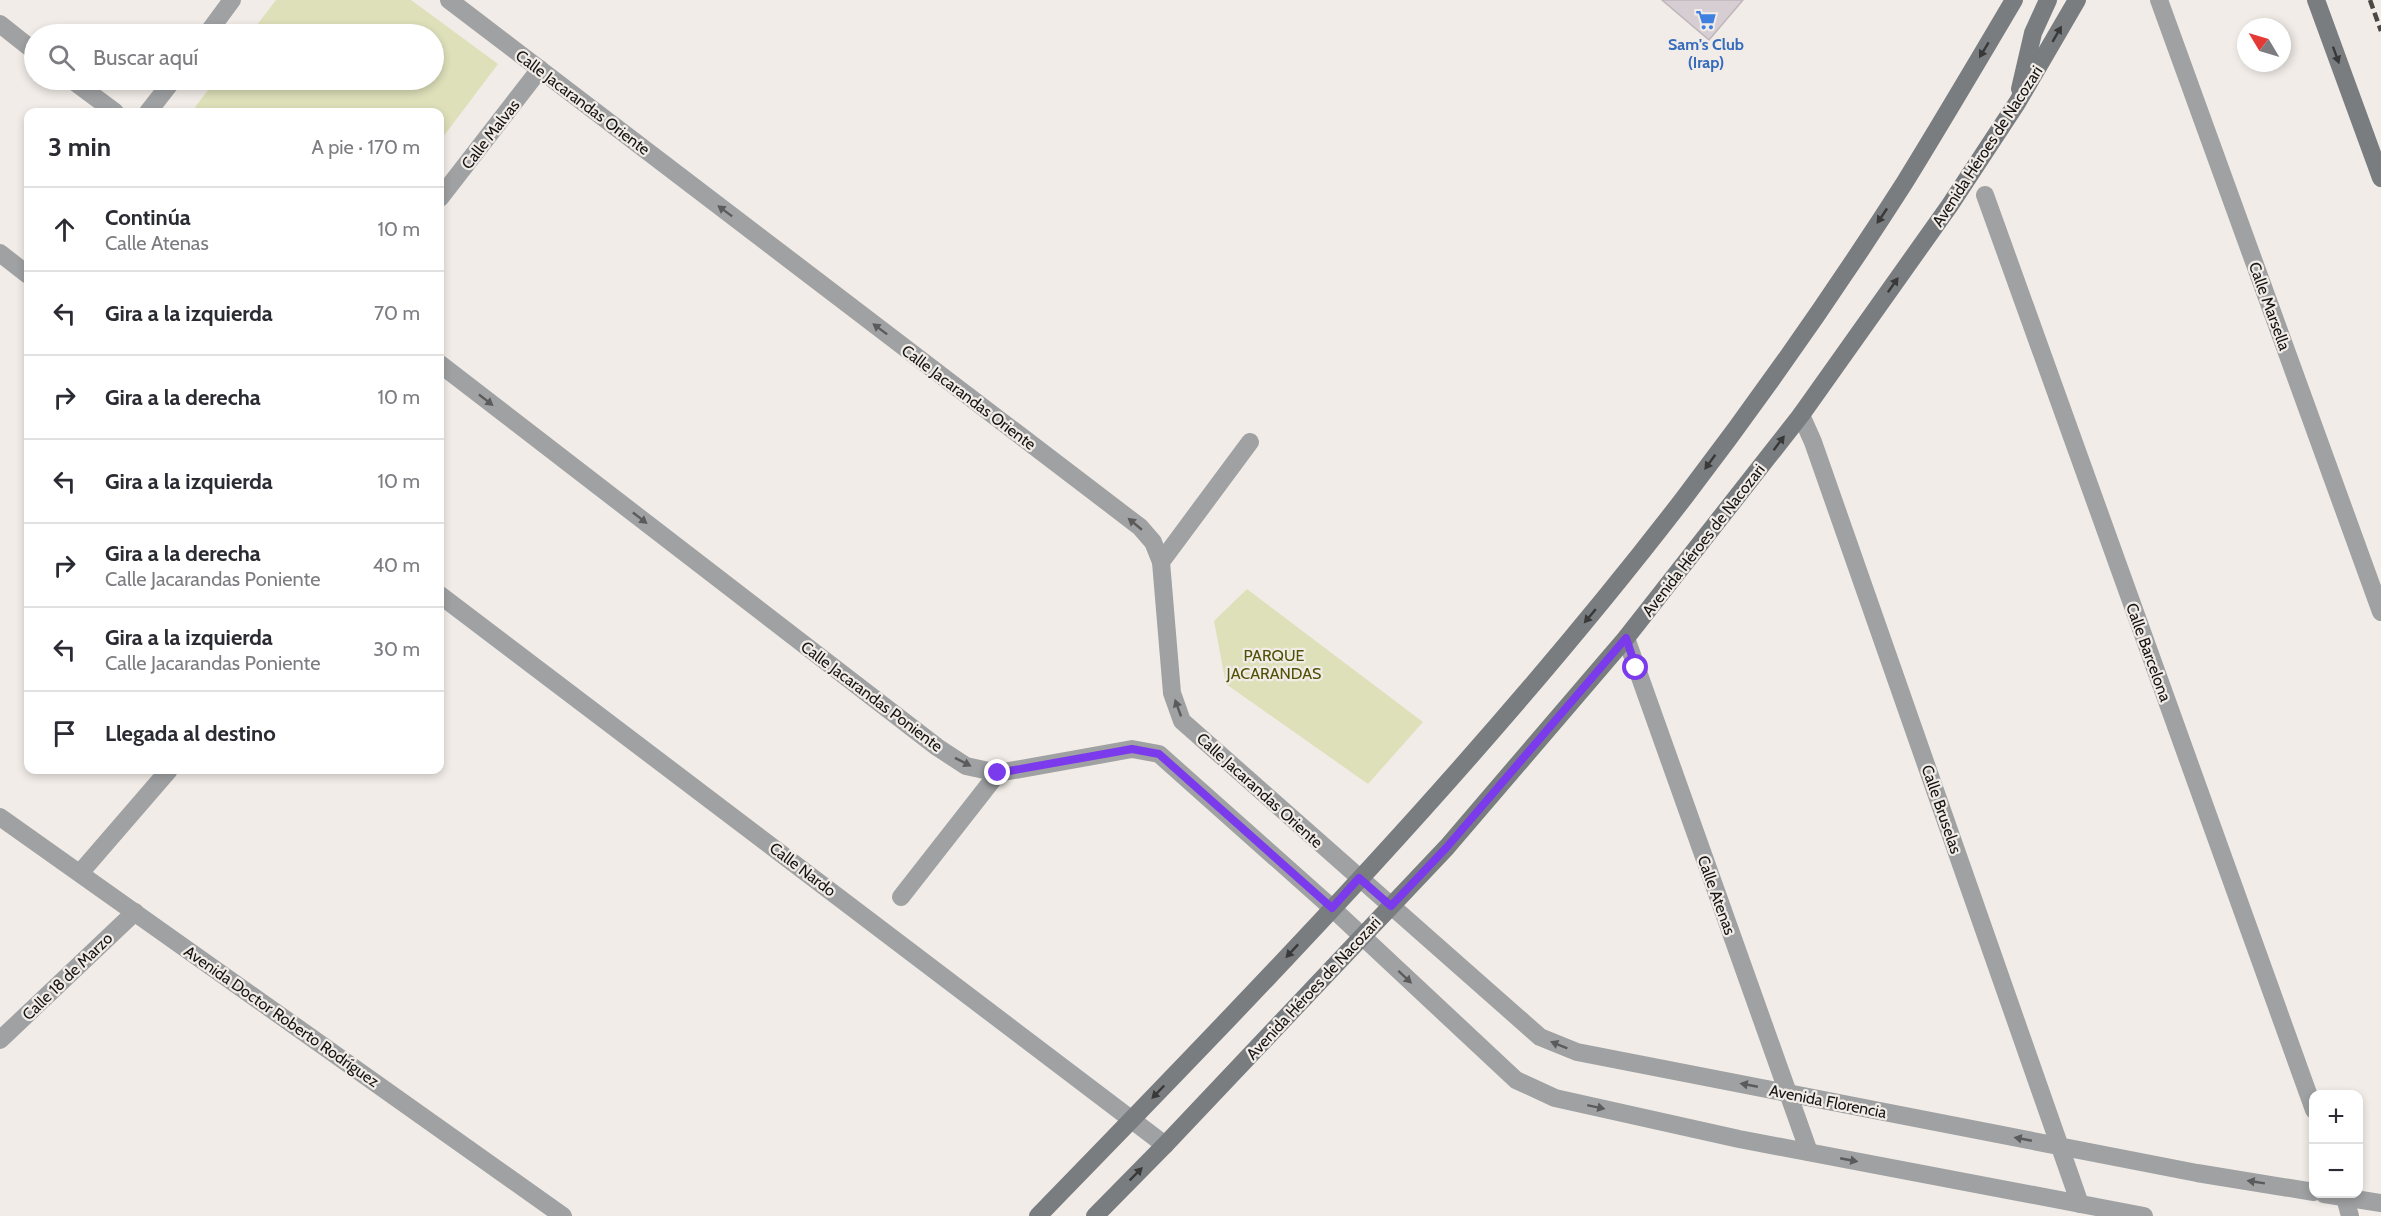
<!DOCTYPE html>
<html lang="es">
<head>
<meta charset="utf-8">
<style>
  body { margin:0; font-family:Cabin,sans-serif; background:#f7f7f7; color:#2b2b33 }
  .controls { position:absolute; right:18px; bottom:18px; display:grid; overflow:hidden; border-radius:12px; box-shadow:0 3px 9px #0003 }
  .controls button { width:54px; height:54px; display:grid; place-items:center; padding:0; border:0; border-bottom:2px solid #e1e1e2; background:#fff; color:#2b2b33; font:30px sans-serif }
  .compass { position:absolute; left:2237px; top:18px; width:54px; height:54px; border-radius:50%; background:#fff; box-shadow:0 3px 9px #0003; rotate:308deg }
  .stop { position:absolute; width:18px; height:18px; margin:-14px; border:4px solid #7c3aed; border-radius:50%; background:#fff }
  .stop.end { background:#7c3aed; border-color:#fff; box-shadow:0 2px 6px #0008 }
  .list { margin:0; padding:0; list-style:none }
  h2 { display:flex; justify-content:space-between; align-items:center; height:78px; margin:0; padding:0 24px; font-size:26px }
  h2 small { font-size:20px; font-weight:400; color:#7c7c81 }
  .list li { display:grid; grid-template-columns:39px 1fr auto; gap:18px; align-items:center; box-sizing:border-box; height:84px; padding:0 24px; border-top:2px solid #e1e1e2 }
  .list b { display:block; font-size:22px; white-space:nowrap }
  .list p { margin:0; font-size:20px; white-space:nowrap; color:#7c7c81 }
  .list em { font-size:20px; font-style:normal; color:#7c7c81 }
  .icon { flex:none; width:33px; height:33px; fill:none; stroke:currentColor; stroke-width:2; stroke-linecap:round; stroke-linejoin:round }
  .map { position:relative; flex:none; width:2381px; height:1216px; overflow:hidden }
  .search { position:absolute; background:#fff; box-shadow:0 3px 9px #0003; left:24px; top:24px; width:420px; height:66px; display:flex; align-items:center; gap:15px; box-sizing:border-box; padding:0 21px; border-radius:33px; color:#7c7c81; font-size:22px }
  .panel { position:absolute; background:#fff; box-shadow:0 3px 9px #0003; left:24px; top:108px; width:420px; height:666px; border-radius:12px }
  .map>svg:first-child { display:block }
  .green { fill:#dde0b9 }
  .building { fill:#d6ced2; stroke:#beb6ba; stroke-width:1.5 }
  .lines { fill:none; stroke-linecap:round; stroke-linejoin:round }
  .minor { stroke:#9fa1a3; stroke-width:18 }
  .secondary { stroke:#797d80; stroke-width:18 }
  .rail { stroke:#4a4744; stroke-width:4.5; stroke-dasharray:9 4.5; stroke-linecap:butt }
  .oneway { fill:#393939 }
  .oneway2 { fill:#5b5b5b }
  .route { stroke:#7c3aed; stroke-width:8 }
  .labels { text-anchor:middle; stroke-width:4.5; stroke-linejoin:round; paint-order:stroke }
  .shop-label { font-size:16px; font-weight:bold; fill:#366cbe; stroke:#f1ece7 }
  .street-label { font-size:16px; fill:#171513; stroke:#f1ece7 }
  .park-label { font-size:16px; fill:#4f5105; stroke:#f1ece7 }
</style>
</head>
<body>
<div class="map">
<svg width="2381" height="1216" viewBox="0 0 2381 1216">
  <rect width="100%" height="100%" fill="#f1ece7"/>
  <g class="green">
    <polygon points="276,0 411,0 498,64 440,141 440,112 202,112 195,107 216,80 434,80 434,34 250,34"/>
    <polygon points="1247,589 1423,722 1368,784 1226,684 1214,621"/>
  </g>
  <polygon class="building" points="1662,0 1743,0 1709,40"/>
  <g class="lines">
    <g class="minor">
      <polyline points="449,0 1140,527 1153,542 1161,562 1172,693 1182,721 1540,1037 1577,1052 2197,1173 2314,1192"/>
      <polyline points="2159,0 2381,612"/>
      <polyline points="0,24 34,51"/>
      <polyline points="207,34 232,0"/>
      <polyline points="72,80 115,112"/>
      <polyline points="148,112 173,80"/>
      <polyline points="1985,195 2314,1110"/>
      <polyline points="440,198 540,69"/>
      <polyline points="0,253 28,275"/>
      <polyline points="440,364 937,747 966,766 998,773 1132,749 1159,754 1332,908 1516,1080 1555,1098 1739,1139 2144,1216"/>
      <polyline points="1801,415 1813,442 2080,1204"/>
      <polyline points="1161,562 1250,442"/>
      <polyline points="440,595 1165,1145"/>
      <polyline points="1626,638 1809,1152"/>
      <polyline points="0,817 563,1216"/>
      <polyline points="80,873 169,770"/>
      <polyline points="901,897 998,773"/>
      <polyline points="0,1040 135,912"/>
      <polyline points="2324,1194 2381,1203"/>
      <polyline points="2344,1194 2350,1216"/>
    </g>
    <g class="secondary">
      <polyline points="2316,0 2381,178"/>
      <polyline points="2020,89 2033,33 2048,0"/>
      <path d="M1038,1216C1262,986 1488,753 1684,498C1762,396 1836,290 1905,182C1942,122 1978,61 2014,0"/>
      <polyline points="1095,1216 1165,1145 1447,847 1626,638 1801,415 1950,205 2017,103 2077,0"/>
    </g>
    <polyline class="rail" points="2370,0 2381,31"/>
  </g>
  <defs><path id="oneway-solid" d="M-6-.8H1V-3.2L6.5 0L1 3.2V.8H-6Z" transform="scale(1.5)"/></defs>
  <g class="oneway">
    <use href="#oneway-solid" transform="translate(2057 34) rotate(-60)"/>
    <use href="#oneway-solid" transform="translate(1984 50) rotate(121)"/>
    <use href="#oneway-solid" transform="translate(2336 55) rotate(70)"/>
    <use href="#oneway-solid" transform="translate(1882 216) rotate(124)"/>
    <use href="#oneway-solid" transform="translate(1893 285) rotate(-55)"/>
    <use href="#oneway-solid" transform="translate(1779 443) rotate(-53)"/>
    <use href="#oneway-solid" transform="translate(1710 462) rotate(126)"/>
    <use href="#oneway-solid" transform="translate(1590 616) rotate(130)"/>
    <use href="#oneway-solid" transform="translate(1292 951) rotate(133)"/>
    <use href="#oneway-solid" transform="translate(1158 1092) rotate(134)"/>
    <use href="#oneway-solid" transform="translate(1136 1174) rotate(-45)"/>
  </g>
  <g class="oneway2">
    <use href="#oneway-solid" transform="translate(725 211) rotate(-143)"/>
    <use href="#oneway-solid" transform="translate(880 329) rotate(-143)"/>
    <use href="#oneway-solid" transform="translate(486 400) rotate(38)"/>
    <use href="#oneway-solid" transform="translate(640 518) rotate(38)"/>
    <use href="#oneway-solid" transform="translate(1135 524) rotate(-140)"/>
    <use href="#oneway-solid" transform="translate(1178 708) rotate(-110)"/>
    <use href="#oneway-solid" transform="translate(963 762) rotate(27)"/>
    <use href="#oneway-solid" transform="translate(1405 977) rotate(43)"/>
    <use href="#oneway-solid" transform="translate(1559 1045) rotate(-158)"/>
    <use href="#oneway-solid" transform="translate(1749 1085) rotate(-169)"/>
    <use href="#oneway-solid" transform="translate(1596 1107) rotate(12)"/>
    <use href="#oneway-solid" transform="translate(2023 1139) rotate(-169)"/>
    <use href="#oneway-solid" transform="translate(1849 1160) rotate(11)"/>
    <use href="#oneway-solid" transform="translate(2256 1182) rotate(-171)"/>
  </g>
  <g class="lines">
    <polyline class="route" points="998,773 1132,749 1159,754 1332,908 1359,878 1391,906 1447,847 1626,638 1636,668"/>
  </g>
  <defs>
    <g id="supermarket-bare" transform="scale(1.62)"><path d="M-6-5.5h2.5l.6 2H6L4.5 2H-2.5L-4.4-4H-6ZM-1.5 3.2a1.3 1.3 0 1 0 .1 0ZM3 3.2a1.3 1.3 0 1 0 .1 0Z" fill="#3f7fe0" stroke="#f1ece7" stroke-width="2.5" paint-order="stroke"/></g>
  </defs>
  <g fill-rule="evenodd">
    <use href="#supermarket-bare" x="1706" y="20"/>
  </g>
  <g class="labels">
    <g class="shop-label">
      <text x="1706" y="50">Sam's Club<tspan x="1706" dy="18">(Irap)</tspan></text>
    </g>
    <g class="street-label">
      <text transform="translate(583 102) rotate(37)" y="6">Calle Jacarandas Oriente</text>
      <text transform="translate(490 134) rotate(-52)" y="6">Calle Malvas</text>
      <text transform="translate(1987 146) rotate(-57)" y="6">Avenida Héroes de Nacozari</text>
      <text transform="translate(2270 306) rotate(70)" y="6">Calle Marsella</text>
      <text transform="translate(969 397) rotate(37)" y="6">Calle Jacarandas Oriente</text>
      <text transform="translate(1703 540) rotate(-52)" y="6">Avenida Héroes de Nacozari</text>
      <text transform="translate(2149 652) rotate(70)" y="6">Calle Barcelona</text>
      <text transform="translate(872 696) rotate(37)" y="6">Calle Jacarandas Poniente</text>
      <text transform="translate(1260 790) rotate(42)" y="6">Calle Jacarandas Oriente</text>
      <text transform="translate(1942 809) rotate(71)" y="6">Calle Bruselas</text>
      <text transform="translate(803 869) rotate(37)" y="6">Calle Nardo</text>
      <text transform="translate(1717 895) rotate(70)" y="6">Calle Atenas</text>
      <text transform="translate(67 976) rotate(-44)" y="6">Calle 18 de Marzo</text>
      <text transform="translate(1313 988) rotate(-47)" y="6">Avenida Héroes de Nacozari</text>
      <text transform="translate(282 1016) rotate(35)" y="6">Avenida Doctor Roberto Rodríguez</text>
      <text transform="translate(1828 1101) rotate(11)" y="6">Avenida Florencia</text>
    </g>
    <g class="park-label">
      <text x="1274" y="661">PARQUE<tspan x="1274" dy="18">JACARANDAS</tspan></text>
    </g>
  </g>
</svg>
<div class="controls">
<button>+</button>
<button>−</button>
</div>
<svg class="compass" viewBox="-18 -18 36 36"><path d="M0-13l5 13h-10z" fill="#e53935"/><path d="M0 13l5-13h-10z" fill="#7c7c81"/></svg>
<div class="stop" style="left:1636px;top:668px"></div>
<div class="stop end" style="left:998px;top:773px"></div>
<div class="search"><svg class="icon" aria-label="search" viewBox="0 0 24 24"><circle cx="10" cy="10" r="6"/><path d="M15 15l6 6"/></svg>Buscar aquí</div>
<section class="panel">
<h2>3 min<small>A pie · 170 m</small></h2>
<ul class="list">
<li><svg class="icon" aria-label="ahead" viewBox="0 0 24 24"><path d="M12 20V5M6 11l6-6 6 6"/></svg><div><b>Continúa</b><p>Calle Atenas</p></div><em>10 m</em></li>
<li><svg class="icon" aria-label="left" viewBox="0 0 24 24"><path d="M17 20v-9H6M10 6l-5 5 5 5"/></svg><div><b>Gira a la izquierda</b></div><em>70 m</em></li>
<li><svg class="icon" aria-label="right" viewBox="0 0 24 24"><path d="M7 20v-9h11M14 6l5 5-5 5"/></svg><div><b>Gira a la derecha</b></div><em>10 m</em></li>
<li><svg class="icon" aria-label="left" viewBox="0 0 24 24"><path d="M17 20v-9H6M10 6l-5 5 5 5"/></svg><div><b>Gira a la izquierda</b></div><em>10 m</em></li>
<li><svg class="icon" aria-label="right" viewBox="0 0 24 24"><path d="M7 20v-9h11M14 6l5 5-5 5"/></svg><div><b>Gira a la derecha</b><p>Calle Jacarandas Poniente</p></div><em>40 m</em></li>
<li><svg class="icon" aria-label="left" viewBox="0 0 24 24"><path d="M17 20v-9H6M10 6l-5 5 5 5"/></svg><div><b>Gira a la izquierda</b><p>Calle Jacarandas Poniente</p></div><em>30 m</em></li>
<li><svg class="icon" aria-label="arrive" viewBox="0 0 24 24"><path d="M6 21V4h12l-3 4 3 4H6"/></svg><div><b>Llegada al destino</b></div></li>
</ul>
</section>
</div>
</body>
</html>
